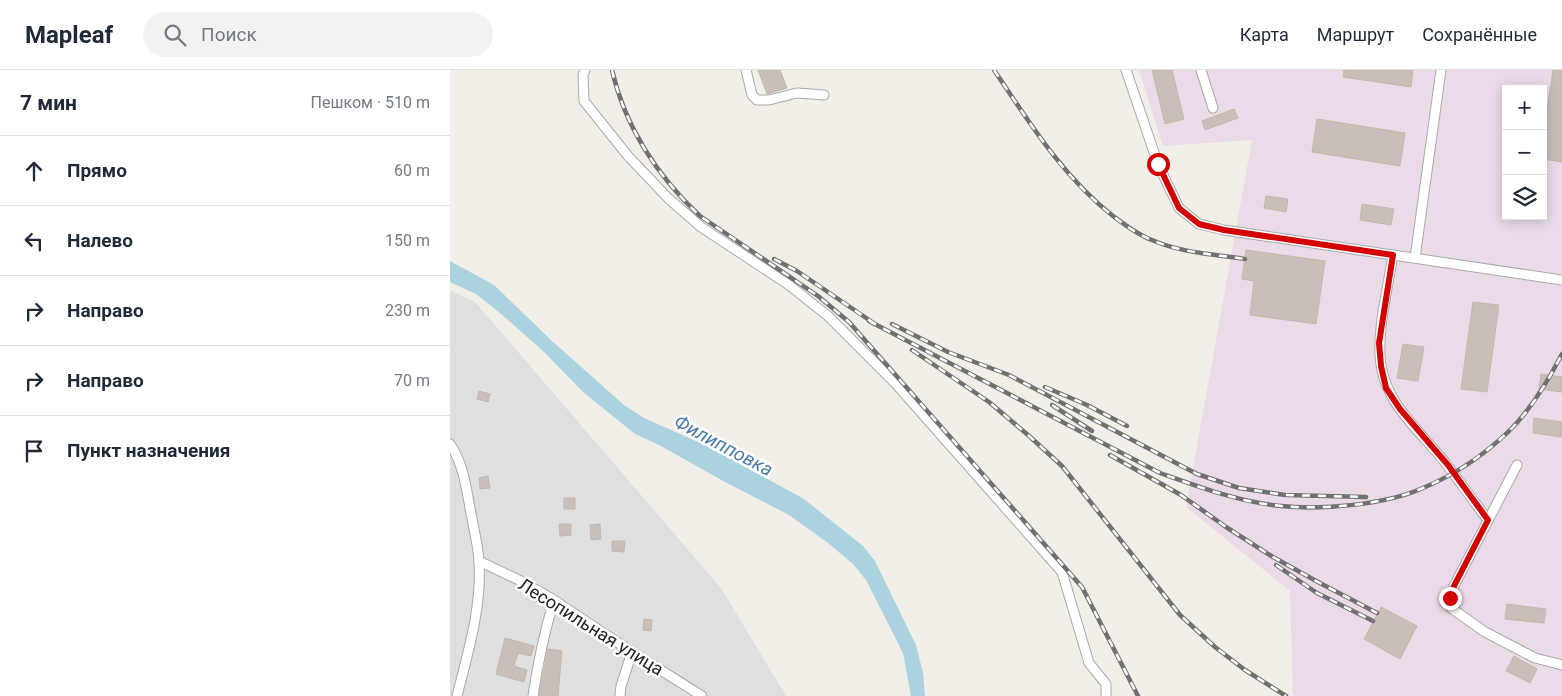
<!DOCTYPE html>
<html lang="ru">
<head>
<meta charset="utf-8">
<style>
  body { margin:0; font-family:Roboto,sans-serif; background:#f2f2f3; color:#1f2937 }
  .controls { position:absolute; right:15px; top:15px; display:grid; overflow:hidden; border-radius:0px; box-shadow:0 2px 12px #0003 }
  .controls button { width:45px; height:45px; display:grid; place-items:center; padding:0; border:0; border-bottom:1px solid #e0e1e3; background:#fff; color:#1f2937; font:25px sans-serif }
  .stop { position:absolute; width:15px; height:15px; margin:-11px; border:4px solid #d40000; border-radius:50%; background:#fff }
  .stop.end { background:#d40000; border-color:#fff; box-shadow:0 1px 5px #0008 }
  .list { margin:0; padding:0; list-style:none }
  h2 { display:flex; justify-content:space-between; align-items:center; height:65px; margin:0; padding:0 20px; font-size:21px }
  h2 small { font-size:16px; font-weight:400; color:#747a83 }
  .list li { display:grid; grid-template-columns:32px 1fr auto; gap:15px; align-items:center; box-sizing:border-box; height:70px; padding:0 20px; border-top:1px solid #e0e1e3 }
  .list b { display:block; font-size:19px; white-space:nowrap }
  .list em { font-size:16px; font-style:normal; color:#747a83 }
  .icon { flex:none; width:28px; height:28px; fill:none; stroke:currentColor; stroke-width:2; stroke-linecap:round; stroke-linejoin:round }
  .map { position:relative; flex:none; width:1112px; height:626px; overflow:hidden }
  header { display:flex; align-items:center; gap:30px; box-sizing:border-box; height:70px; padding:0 25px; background:#fff; border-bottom:1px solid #e0e1e3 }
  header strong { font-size:24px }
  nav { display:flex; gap:28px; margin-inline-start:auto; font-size:18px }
  .search { width:350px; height:45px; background:#f2f2f3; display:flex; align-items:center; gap:12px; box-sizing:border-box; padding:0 18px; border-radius:28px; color:#747a83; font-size:19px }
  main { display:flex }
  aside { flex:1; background:#fff }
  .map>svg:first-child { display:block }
  .residential { fill:#e0dfdf }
  .industrial { fill:#ebdbe8; fill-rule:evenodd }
  .water { fill:#aad3df }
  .building { fill:#c7bfb8; stroke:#c4b6ab }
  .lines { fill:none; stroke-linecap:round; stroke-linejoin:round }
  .minor-casing { stroke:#a9a9a9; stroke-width:11 }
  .minor { stroke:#fff; stroke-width:9 }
  .rail-casing { stroke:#707070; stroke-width:4.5 }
  .rail { stroke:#fff; stroke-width:2.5; stroke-dasharray:8; stroke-linecap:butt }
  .route { stroke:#d40000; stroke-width:6 }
  .labels { text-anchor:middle; stroke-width:5; stroke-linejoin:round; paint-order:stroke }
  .street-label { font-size:18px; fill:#222; stroke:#fff }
  .water-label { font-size:19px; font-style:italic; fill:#4a7aab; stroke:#fff }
</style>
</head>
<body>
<header>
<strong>Mapleaf</strong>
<div class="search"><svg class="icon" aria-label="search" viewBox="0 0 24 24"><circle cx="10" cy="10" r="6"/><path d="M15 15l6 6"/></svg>Поиск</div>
<nav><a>Карта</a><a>Маршрут</a><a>Сохранённые</a></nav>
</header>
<main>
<aside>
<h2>7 мин<small>Пешком · 510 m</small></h2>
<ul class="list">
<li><svg class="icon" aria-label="ahead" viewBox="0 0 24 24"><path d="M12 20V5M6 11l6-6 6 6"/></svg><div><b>Прямо</b></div><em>60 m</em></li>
<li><svg class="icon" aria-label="left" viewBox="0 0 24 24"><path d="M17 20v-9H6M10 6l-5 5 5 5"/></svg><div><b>Налево</b></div><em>150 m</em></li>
<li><svg class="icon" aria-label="right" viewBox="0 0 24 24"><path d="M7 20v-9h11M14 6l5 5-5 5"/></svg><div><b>Направо</b></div><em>230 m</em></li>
<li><svg class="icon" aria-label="right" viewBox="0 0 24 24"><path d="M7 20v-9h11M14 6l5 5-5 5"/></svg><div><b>Направо</b></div><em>70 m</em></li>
<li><svg class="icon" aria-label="arrive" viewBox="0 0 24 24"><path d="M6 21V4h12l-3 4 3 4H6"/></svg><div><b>Пункт назначения</b></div></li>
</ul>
</aside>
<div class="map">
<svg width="1112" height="626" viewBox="0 0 1112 626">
  <rect width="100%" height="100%" fill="#f2efe9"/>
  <polygon class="residential" points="0,220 25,232 271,518 336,626 0,626"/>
  <path class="industrial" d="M689,0H1112V626H843L840,521L736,437L802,70L713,76ZM1056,19H1093V146H1056Z"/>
  <polygon class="water" points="0,191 44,215 102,271 174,335 194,348 257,376 354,429 413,476 425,491 466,575 473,603 475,626 461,626 453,583 416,510 403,494 378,473 339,445 275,412 209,375 185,364 133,322 94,282 50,243 26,224 0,212"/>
  <g class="building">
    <polygon points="308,0 330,0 337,18 317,24"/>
    <polygon points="702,0 722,0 734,49 715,54"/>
    <polygon points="894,0 963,0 961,17 893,7"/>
    <polygon points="1103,0 1112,0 1112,92 1093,89 1093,67"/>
    <polygon points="784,39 788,48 755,60 752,51"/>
    <polygon points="867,49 955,63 950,96 862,82"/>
    <polygon points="816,126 838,129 836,142 814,138"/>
    <polygon points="912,134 944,139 941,155 910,150"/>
    <polygon points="796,180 875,191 866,254 800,245 804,211 792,209"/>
    <polygon points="1023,232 1049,235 1037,322 1011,319"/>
    <polygon points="953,274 974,277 968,311 947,308"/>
    <polygon points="1091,304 1112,307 1112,322 1089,319"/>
    <polygon points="29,321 40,324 38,332 27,329"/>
    <polygon points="1084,348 1112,352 1112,367 1083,363"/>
    <polygon points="38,406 40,418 30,419 29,408"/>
    <rect x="114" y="428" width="11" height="11"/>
    <polygon points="109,454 121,454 121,465 110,466"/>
    <polygon points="150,454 151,469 141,470 140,455"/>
    <polygon points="162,471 175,471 174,482 162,481"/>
    <polygon points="1057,534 1096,539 1094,553 1055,549"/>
    <polygon points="931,537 967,556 950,589 914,569"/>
    <polygon points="194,549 202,550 201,561 193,560"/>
    <polygon points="55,568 84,576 81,586 68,583 64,596 77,600 74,612 46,604"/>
    <polygon points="98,579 112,581 108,626 89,626"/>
    <polygon points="1064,586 1087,599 1080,613 1056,601"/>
  </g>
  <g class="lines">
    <g class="minor-casing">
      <g id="minor">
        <polyline points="135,0 133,5 134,31 178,86 218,128 251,157 339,215 378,246 446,314 612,502 639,593 656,614 656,626"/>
        <polyline points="296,0 302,25 307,30 319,30 347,23 374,25"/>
        <polyline points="676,0 708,94 729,138 749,154 774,160 1112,210"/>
        <polyline points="751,0 763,38"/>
        <path d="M943,185C938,218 926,263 931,295C937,337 973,363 997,395C1011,413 1024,432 1038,450"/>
        <polyline points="965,188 991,0"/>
        <path d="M0,374C13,393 16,416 20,438C23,456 28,474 29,491C32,537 18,582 7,626"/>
        <polyline points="1067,395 1004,516 1000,530 1001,538 1035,562 1085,588 1112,595"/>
        <polyline points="29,491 71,511 104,530 182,582 252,626"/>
        <path d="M83,626C88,592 94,563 104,530"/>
        <polyline points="170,626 171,616 182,582"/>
      </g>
    </g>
    <use href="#minor" class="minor"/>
    <g class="rail-casing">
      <g id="rail">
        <path d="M162,0C175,57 208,107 250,146L368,226L399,252L632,517L688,626"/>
        <path d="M544,0C579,52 613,107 663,146C675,155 688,165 702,170C731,183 764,184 795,189"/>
        <polyline points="324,189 347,201 425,254"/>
        <path d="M419,251L710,403C749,417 789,432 831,436C872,440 935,435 973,418C1004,405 1034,385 1058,362C1081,340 1098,311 1112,284"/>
        <polyline points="442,254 498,282 559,305 747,404 789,418 835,425 916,427"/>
        <polyline points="462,280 539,332 578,365 612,396 730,545 765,577 795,600 836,626"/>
        <polyline points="595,317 637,335 677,356"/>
        <polyline points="602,335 642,361"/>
        <polyline points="660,385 731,425 776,457 823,487 868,512 927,543"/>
        <polyline points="826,495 867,523 923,551"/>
      </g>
    </g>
    <use href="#rail" class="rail"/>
  </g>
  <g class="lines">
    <polyline class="route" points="708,94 729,138 749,154 774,160 943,185 929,273 931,296 936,318 950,339 998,395 1038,450 1004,516 1000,528"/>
  </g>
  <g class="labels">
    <g class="street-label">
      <text transform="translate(141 557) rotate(32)" y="6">Лесопильная улица</text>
    </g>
    <g class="water-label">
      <text transform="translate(274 375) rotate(28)" y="7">Филипповка</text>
    </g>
  </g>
</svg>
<div class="controls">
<button>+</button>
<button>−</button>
<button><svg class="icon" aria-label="layers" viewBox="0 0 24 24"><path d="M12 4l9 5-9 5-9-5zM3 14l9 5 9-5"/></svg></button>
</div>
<div class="stop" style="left:708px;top:94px"></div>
<div class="stop end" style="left:1000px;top:528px"></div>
</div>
</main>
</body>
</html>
